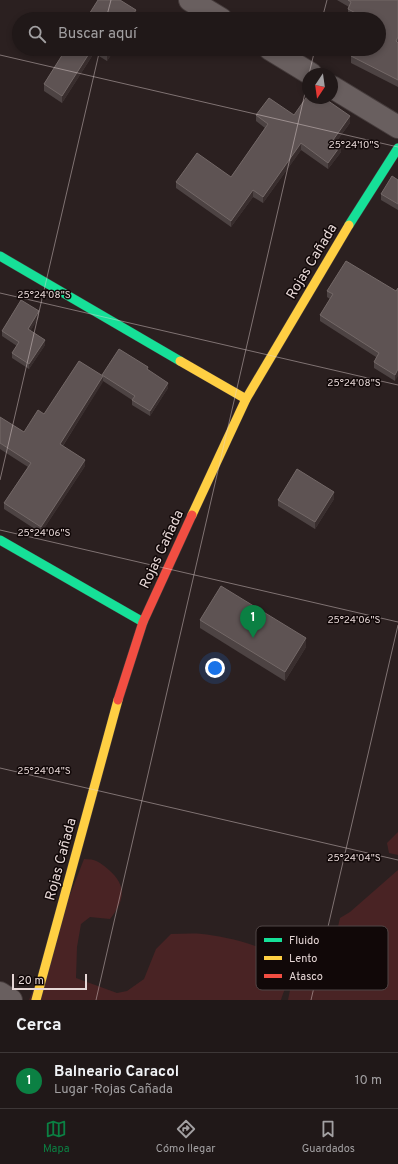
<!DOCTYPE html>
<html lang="es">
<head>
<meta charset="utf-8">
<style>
  body { margin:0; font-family:Overpass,sans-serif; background:#2d2525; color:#f1f3f6 }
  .compass { position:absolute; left:302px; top:68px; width:36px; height:36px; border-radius:50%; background:#201818; box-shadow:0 2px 6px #0003; rotate:193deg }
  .scale { position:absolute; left:12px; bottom:10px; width:75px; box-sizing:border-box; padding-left:4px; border:2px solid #e6d7d6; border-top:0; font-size:11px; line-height:14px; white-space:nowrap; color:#e6d7d6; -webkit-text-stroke:3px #110808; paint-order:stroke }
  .you { position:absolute; left:215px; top:668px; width:14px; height:14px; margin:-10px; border:3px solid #fff; border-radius:50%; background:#1a73e8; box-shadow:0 0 0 6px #1a73e833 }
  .badge { display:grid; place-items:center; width:26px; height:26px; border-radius:50%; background:#0b8043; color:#fff; font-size:13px; font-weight:700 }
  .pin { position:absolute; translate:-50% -33px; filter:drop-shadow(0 1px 2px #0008) }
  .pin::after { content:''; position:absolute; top:21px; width:14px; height:12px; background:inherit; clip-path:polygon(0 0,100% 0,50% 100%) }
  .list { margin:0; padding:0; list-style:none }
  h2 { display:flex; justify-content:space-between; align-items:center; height:52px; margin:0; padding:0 16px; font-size:17px }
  h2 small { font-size:13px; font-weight:400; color:#a2a0a2 }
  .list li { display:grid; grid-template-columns:26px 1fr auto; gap:12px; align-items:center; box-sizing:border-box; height:56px; padding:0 16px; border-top:1px solid #3d3737 }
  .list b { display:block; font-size:15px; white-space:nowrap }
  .list p { margin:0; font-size:13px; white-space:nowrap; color:#a2a0a2 }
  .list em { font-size:13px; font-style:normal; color:#a2a0a2 }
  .icon { flex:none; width:22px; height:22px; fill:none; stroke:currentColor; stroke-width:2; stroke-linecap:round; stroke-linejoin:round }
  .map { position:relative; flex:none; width:398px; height:1000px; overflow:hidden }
  .search { position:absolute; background:#201818; box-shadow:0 2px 6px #0003; left:12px; right:12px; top:12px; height:44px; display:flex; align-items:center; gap:10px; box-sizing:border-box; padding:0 14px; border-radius:22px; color:#a2a0a2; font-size:15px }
  .sheet { height:108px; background:#201818 }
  nav { display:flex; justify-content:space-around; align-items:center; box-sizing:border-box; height:56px; border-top:1px solid #3d3737; background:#201818; font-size:11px; color:#a2a0a2 }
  nav a { display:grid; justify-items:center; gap:2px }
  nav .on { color:#0b8043 }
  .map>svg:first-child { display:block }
  .green { fill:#492324 }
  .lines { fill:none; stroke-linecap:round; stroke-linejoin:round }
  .street-casing { stroke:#453b3b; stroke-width:24 }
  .fast-casing { stroke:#453b3b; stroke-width:10 }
  .slow-casing { stroke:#453b3b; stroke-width:10 }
  .jam-casing { stroke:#453b3b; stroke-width:10 }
  .street { stroke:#695f5f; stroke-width:22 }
  .fast { stroke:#16e098; stroke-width:9 }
  .slow { stroke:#ffcf43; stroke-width:9 }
  .jam { stroke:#f24e42; stroke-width:9 }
  .wall { fill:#4d4343 }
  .shaded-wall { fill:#392e2e }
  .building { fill:#5e5353; stroke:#736867 }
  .ticks { fill:none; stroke:#e6d7d6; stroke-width:1; stroke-opacity:0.45 }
  .labels { text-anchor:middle; stroke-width:3; stroke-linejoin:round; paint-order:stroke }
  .street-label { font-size:14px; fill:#e6d7d6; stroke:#110808 }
  .key { fill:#110808; stroke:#514646; stroke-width:1 }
  .key-label { font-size:11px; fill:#e6d7d6 }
  .ticks-label { font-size:10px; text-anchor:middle; fill:#e6d7d6; stroke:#110808; stroke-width:3; stroke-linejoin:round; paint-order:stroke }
</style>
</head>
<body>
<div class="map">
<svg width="398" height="1000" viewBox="0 0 398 1000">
  <rect width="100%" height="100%" fill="#2b2020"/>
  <g class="green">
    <polygon points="398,832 398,855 389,853 387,843"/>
    <path d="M84,859C95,859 100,862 109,870C127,886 125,900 110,919L90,917L81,924L77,947L76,978L117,993L127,991L144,979L156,949L171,934C181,934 192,933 202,934C223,936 277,947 286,967C291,979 284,989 281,1000H29Z"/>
    <polygon points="398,870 398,1000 288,1000 292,980 297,970 334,939 336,935 340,918 350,912"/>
  </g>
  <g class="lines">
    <g class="street-casing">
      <g id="street">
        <polyline points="190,0 221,19"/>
        <polyline points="270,49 311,74"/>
        <polyline points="332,87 398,127"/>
        <polyline points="0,993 11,1000"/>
      </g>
    </g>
    <g class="fast-casing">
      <g id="fast">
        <polyline points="349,225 398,148"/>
        <polyline points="0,256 180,361"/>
        <polyline points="0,540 143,622"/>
      </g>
    </g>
    <g class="slow-casing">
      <g id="slow">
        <polyline points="180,361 246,399"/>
        <polyline points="192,515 246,399 349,225"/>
        <polyline points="36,1000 118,700"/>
      </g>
    </g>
    <g class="jam-casing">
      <polyline id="jam" points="118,700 143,622 192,515"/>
    </g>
    <use href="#street" class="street"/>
    <use href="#fast" class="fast"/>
    <use href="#slow" class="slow"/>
    <use href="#jam" class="jam"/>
  </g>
  <g class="wall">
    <polygon points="337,0 398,0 398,87 351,63 351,56 379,19 355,19 348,15 348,9 349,7"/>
    <polygon points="66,49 115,49 107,61 94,53 62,103 44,91 44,84"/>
    <polygon points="256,115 294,115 350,123 336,142 341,152 328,169 301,150 263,203 253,197 231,227 176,188 176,182 231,177 265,128 256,121"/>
    <polygon points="398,180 398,210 381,200 381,194"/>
    <polygon points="327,291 396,291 395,381 374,368 374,362 376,357 320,321 320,315 330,299 327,297"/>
    <polygon points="39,317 30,331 45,345 29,369 12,358 12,353 17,346 2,336 2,331"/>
    <polygon points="148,370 168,388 150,416 132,405 132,400 103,381 63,446 85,466 41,533 4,509 4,503 28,467 0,449 0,417 24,432 44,414 102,376"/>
    <polygon points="334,499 315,529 278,506 278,500"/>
    <polygon points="200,620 306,647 285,681 200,628"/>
  </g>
  <g class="shaded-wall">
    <polygon points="136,10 136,16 134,19 130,19"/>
    <polygon points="92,49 94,49 94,53 62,103 62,96"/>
    <polygon points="111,49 115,49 107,61 107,54"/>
    <polygon points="350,116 350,123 333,146 333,140"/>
    <polygon points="301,143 301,150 263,203 263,197"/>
    <polygon points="341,145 341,152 328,169 328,163"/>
    <polygon points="253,190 253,197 231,227 231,221"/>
    <polygon points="39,311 39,317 28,335 28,329"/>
    <polygon points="45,340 45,345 29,369 29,364"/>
    <polygon points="398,369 398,376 395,381 395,375"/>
    <polygon points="103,376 103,382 60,450 60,444"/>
    <polygon points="168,383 168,388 150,416 150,411"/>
    <polygon points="85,460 85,466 41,533 41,527"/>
    <polygon points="334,492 334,499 315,529 315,522"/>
    <polygon points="306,638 306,647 285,681 285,672"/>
  </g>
  <g class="building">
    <polygon points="98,0 120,0 136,10 130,19 86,19"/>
    <polygon points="348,0 398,0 398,37 396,41 398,43 398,80 351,56 355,49 379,49 379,19 367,19 348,9 351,2"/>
    <polygon points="66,49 92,49 62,96 44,84"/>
    <polygon points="98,49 111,49 107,54"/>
    <polygon points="308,95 308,98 324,98 350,116 333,140 341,145 328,163 301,143 263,197 253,190 231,221 176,182 197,153 231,177 268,124 256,115 269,98 294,115"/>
    <polygon points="392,176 398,180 398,204 381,194"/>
    <polygon points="346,261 396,291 398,288 398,369 395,375 374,362 379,353 320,315 333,294 327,291"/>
    <polygon points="21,300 39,311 28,329 45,340 29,364 12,353 19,342 2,331"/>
    <polygon points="119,349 148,367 147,369 168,383 150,411 132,400 135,396 102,375"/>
    <polygon points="79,361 103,376 60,444 85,460 41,527 4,503 31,463 0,443 0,417 24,432 38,410 44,414"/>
    <polygon points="297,469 334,492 315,522 278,500"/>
    <polygon points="221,586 306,638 285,672 200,620"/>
  </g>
  <path class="ticks" d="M106,19L111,0M322,19L327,0M0,55L398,147M309,74L315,49M0,293L398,385M0,480L100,49M0,530L398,622M0,768L398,860M96,1000L308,80M311,1000L398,625"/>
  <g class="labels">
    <g class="street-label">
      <text transform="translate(311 261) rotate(-59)" y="5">Rojas Cañada</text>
      <text transform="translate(161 549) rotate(-65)" y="5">Rojas Cañada</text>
      <text transform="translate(60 859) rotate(-75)" y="5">Rojas Cañada</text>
    </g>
  </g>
  <rect x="256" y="926" width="132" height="64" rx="6" class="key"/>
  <rect x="264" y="938" width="18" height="4" fill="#16e098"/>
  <rect x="264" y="956" width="18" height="4" fill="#ffcf43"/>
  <rect x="264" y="974" width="18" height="4" fill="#f24e42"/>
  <g class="key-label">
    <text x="289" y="944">Fluido</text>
    <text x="289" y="962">Lento</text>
    <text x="289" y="980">Atasco</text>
  </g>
  <g class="ticks-label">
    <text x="354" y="148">25°24'10"S</text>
    <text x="44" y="298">25°24'08"S</text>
    <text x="354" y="386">25°24'08"S</text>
    <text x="44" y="536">25°24'06"S</text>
    <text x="354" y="623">25°24'06"S</text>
    <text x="44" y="774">25°24'04"S</text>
    <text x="354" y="861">25°24'04"S</text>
  </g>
</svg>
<svg class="compass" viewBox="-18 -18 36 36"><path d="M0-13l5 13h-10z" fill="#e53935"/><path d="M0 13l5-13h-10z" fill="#a2a0a2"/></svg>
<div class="scale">20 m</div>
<div class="you"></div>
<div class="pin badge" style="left:253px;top:638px">1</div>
<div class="search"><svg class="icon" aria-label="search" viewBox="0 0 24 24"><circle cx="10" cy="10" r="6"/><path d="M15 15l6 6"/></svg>Buscar aquí</div>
</div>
<section class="sheet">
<h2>Cerca<small></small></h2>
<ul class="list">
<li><span class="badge">1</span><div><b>Balneario Caracol</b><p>Lugar · Rojas Cañada</p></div><em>10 m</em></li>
</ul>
</section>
<nav>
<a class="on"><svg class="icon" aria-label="map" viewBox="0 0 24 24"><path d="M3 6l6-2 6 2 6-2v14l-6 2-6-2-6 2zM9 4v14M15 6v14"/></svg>Mapa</a>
<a><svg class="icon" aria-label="directions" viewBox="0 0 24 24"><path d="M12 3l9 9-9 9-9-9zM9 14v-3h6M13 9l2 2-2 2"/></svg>Cómo llegar</a>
<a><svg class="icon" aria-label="saved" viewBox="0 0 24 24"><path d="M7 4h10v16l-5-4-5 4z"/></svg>Guardados</a>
</nav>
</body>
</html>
